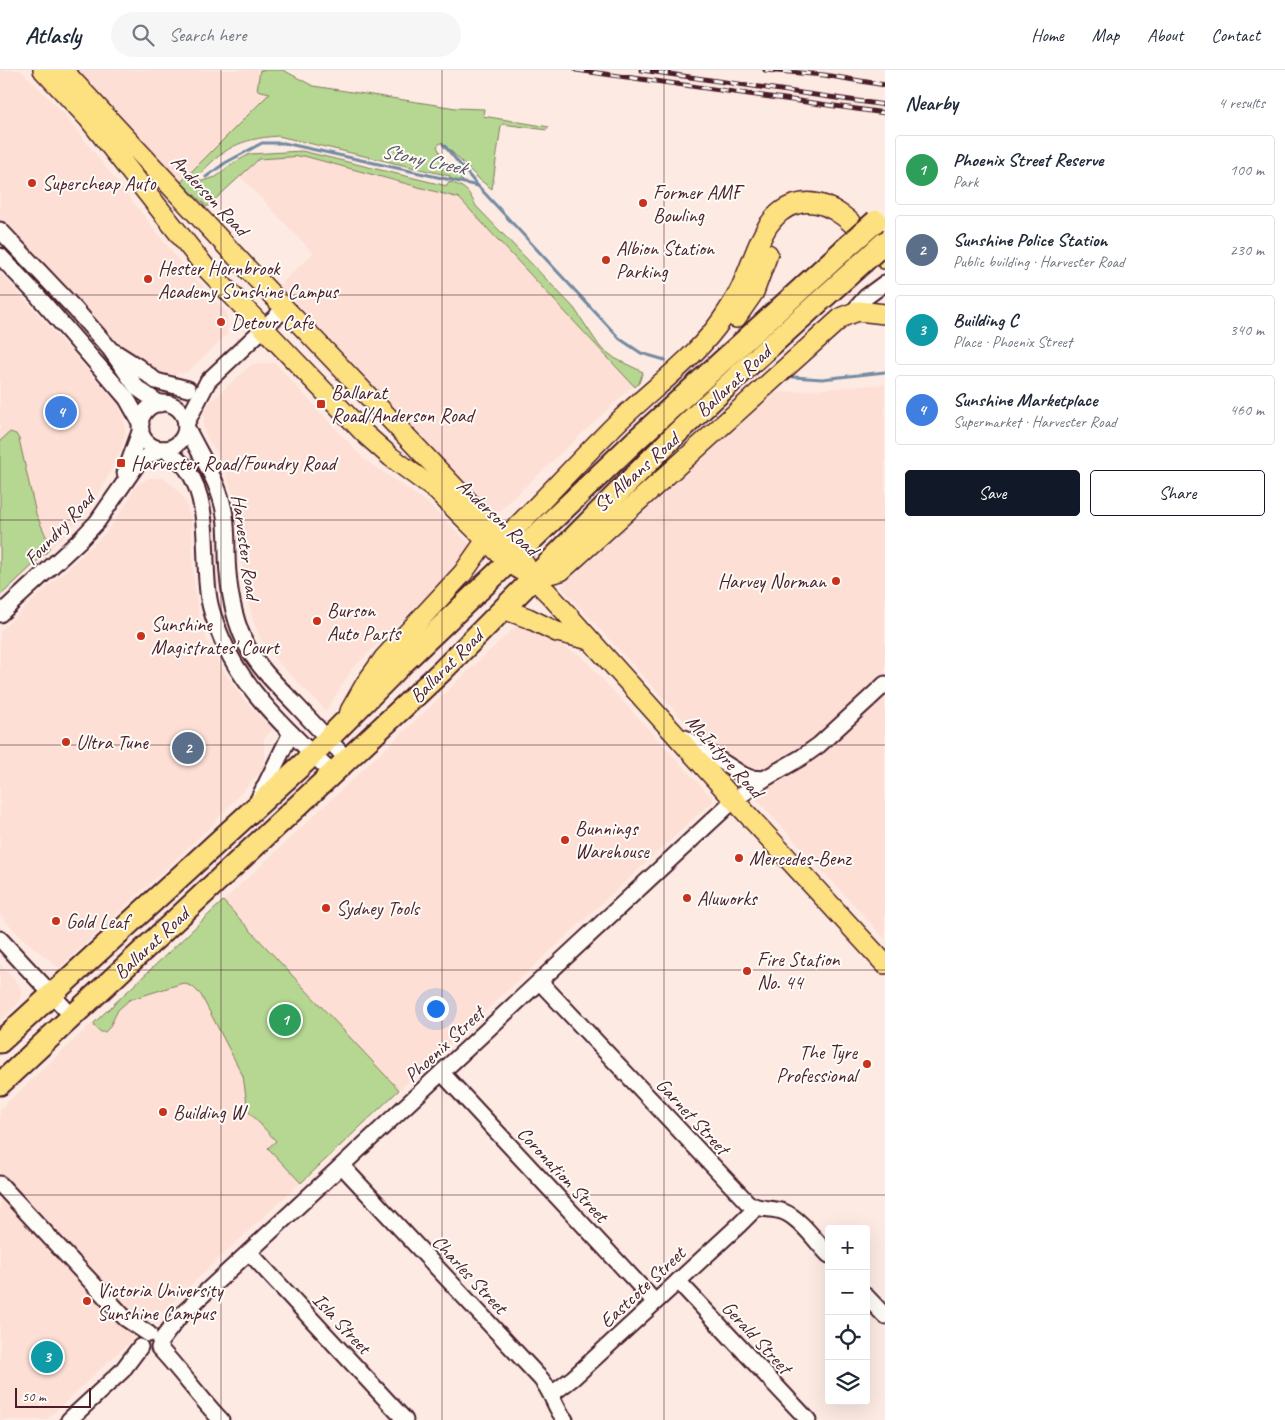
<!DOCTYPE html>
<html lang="en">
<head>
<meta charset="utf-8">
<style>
  body { margin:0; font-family:Caveat,sans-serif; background:#f6f6f7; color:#1f2937 }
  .controls { position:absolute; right:15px; bottom:15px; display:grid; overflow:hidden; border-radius:5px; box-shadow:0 5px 20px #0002 }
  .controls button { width:45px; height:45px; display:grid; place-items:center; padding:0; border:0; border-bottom:1px solid #e0e1e3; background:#fff; color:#1f2937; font:25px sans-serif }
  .scale { position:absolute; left:15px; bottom:12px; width:76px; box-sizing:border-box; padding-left:5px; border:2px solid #4a1f2b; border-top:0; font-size:14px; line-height:18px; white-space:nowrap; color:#4a1f2b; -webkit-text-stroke:4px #fdfcf7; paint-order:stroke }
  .you { position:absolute; left:435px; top:938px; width:18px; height:18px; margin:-12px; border:4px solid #fff; border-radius:50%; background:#1a73e8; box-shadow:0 0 0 8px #1a73e833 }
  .badge { display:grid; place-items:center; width:32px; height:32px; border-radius:50%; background:#111827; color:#fff; font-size:16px; font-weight:700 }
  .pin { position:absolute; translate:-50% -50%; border:2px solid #fff; box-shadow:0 1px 5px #0006 }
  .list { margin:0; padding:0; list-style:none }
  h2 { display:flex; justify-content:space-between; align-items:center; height:65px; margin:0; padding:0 20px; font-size:21px }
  h2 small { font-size:16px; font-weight:400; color:#747a83 }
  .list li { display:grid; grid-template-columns:32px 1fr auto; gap:15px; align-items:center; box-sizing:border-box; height:70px; margin:0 10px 10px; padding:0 10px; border:1px solid #e0e1e3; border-radius:5px }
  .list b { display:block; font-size:19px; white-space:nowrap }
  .list p { margin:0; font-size:16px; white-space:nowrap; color:#747a83 }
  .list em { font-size:16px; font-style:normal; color:#747a83 }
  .actions { display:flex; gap:10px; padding:15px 20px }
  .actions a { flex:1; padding:11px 0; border:1px solid #111827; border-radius:5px; text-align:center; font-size:18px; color:#111827 }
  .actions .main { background:#111827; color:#fff }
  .icon { flex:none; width:28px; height:28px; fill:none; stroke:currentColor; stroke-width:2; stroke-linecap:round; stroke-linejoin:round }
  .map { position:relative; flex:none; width:885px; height:1350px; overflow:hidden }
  header { display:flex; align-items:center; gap:30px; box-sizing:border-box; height:70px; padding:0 25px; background:#fff; border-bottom:1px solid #e0e1e3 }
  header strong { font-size:24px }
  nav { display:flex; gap:28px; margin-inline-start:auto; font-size:18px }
  .search { width:350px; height:45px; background:#f6f6f7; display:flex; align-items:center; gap:12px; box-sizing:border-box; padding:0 18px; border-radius:28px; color:#747a83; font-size:19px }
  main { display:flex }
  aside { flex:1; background:#fff }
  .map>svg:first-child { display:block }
  .built { fill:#fddfd5 }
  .green { fill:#b5d791; stroke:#807b5e }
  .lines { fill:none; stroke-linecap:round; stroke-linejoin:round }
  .stream { stroke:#738aa1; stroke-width:3 }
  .minor-casing { stroke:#4a1f2b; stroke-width:19 }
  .major-casing { stroke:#4a1f2b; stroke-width:22 }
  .highway-casing { stroke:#4a1f2b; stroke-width:25 }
  .minor { stroke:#fdfcf7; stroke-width:15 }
  .major { stroke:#fde080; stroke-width:19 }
  .highway { stroke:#fde080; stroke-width:21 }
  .rail-casing { stroke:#4a1f2b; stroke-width:5 }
  .rail { stroke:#fdfcf7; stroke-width:3; stroke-dasharray:9; stroke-linecap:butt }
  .highway-bridge-casing { stroke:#4a1f2b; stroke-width:25; stroke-linecap:butt }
  .highway-bridge { stroke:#fde080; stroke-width:21 }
  .grid { fill:none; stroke:#4a1f2b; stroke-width:1; stroke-opacity:0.55 }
  .poi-dot { fill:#c8321e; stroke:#fdfcf7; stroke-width:2 }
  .labels { text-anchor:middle; stroke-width:4; stroke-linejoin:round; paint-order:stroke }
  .poi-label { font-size:20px; fill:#4a1f2b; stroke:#fdfcf7; text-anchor:start }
  .street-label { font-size:20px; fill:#4a1f2b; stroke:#fdfcf7 }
  .water-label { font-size:21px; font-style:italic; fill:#5e5566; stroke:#fdfcf7 }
</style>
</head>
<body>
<header>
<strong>Atlasly</strong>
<div class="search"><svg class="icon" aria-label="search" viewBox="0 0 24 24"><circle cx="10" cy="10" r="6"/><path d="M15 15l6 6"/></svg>Search here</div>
<nav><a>Home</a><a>Map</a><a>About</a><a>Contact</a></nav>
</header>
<main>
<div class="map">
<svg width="885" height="1350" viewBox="0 0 885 1350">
  <rect width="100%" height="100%" fill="#fdebe3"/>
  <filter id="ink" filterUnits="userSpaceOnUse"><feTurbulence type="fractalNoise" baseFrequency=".02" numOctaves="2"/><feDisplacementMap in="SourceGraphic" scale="10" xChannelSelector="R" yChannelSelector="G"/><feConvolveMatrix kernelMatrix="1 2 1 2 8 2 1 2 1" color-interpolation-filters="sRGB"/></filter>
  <g filter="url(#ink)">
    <g class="built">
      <polygon points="0,0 21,0 64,44 177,188 227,243 227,265 187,302 171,305 148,301 88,243 0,153"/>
      <polygon points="77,0 260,0 257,20 270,23 181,112"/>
      <polygon points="304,86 459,128 634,315 494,446 280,215 313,183 240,106 259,89"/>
      <polygon points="0,202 117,333 123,346 125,355 125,364 122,379 102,418 77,453 48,481 50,474 36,444 18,366 10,362 0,371"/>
      <polygon points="275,293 364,389 425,431 471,475 457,496 352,599 326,641 274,588 261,570 252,548 243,508 238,436 219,386 207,367 203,356 204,344 208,334 252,294"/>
      <polygon points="885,314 885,869 561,517 775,323"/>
      <polygon points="148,408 163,408 175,417 186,432 191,451 194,515 199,545 208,573 224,602 244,630 273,659 264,669 264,698 210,757 59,898 21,867 0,845 0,561 105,464 126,435 135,417"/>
      <polygon points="516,556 522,556 580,585 714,730 399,1020 223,831"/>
      <polygon points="171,880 348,1068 46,1350 0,1350 0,1039"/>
      <polygon points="0,894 20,916 22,924 18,934 0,951"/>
    </g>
    <g class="green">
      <path d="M260,0H283L313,16L456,38L484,39L483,46L549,57L547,60L503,54L501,56L492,119L480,110L442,72L437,76L443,90L465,113L449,108L450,106L278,66C239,69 224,78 197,107L202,111L216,107L230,95L250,84L302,81L447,116L449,112C466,117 468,120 476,136L574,238L600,277L616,289L643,302L639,313L635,317L459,128L304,86L259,89L207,137L181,112L270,23L257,20Z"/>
      <polygon points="10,362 16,364 19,369 36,444 50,475 48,481 0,526 0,371"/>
      <polygon points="223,831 399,1020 301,1113 268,1078 276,1071 248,1041 243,1006 201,925 193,917 183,913 129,930 118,940 109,958 105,962 101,962 95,957 94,953"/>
    </g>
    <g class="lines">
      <g class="stream">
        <polyline points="443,74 477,115"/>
        <polyline points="206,107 225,93 262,73 284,73 478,116 620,269 641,283 665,290"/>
        <polyline points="793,307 822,309 885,302"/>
      </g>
      <g class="minor-casing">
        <g id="minor">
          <polyline points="0,160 75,239 110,279 137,318 160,334"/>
          <polyline points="0,186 36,224 116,316 127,329 141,354"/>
          <polyline points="853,242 866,227 885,213"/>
          <polyline points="115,282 137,296 156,311 188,319"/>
          <circle cx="163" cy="356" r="23"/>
          <polyline points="186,354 208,311 285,238"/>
          <path d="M186,356C200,386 220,412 225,446C228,465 226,484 228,503C230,527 236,555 247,576C260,600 280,618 298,637C315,655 331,673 348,690"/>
          <path d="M164,379C172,385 181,391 187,399C212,434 202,489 209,529C211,542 217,557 222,569C245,623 292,664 333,704"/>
          <polyline points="125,403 141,359"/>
          <polyline points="0,544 79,471 97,452 138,393 144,388 162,379"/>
          <polyline points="685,668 743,705 750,708 764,709"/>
          <polyline points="258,730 291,663"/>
          <polyline points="0,869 72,946"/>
          <path d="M540,912L747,1132C758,1141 771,1137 784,1142C800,1148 817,1173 829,1185"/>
          <polyline points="442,1003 655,1232"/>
          <path d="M342,1096L541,1309C553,1323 554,1337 565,1350"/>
          <polyline points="0,1114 125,1248 149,1264"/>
          <polyline points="249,1182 405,1350"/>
          <polyline points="678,1211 808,1350"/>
          <polyline points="866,1226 885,1246"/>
          <polyline points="160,1272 179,1247 734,730 764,709 802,687 819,675 885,614"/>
          <path d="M159,1278C181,1301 199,1327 221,1350"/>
          <polyline points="552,1324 573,1308 739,1155 756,1138"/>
          <polyline points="69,1350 122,1301 140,1277"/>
        </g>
      </g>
      <g class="major-casing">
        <g id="major">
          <polyline points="43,0 88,48 206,198 365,364 391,387 437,421 509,493 533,508 549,524 734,730 885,894"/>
          <polyline points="63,0 257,209 518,484 526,496"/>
          <polyline points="736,248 754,222 768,184"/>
          <path d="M495,478C538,437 577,392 619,351C654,317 696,288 723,248C732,235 740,222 745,208C757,182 764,142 797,134C833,124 864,165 885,189"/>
          <polyline points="533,508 561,501 842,247 858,241 885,244"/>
          <polyline points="503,539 528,548 557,562 590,570"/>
          <polyline points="350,641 366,613 384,588 463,503 486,470 495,461"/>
        </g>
      </g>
      <g class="highway-casing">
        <g id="highway">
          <polyline points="0,972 305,692 402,594 636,370 848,176"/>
          <polyline points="0,1014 442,601 673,367 748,296 862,193"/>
        </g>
      </g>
      <use href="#minor" class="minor"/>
      <use href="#major" class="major"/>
      <use href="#highway" class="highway"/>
      <g class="rail-casing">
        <g id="rail">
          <polyline points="576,0 885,43"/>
          <polyline points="641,0 885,35"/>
          <polyline points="765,0 824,5 885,15"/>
        </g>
      </g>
      <use href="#rail" class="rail"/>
      <g class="highway-bridge-casing">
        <g id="highway-bridge">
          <polyline points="848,176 876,151"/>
          <polyline points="862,193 885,172"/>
        </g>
      </g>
      <use href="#highway-bridge" class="highway-bridge"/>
    </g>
  </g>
  <path class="grid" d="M221,0V1350M442,0V1350M664,0V1350M0,225H885M0,450H885M0,675H885M0,900H885M0,1125H885"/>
  <g class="poi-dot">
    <circle cx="32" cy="113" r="5"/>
    <circle cx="643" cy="133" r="5"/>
    <circle cx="606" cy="190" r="5"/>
    <circle cx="148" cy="209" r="5"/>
    <circle cx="221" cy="252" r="5"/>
    <rect x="316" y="329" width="10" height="10" rx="2.5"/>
    <rect x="116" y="388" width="10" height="10" rx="2.5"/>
    <circle cx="836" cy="511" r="5"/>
    <circle cx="317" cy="551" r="5"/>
    <circle cx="141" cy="566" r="5"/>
    <circle cx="66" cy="672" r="5"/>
    <circle cx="565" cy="770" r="5"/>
    <circle cx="739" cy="788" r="5"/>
    <circle cx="687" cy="828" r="5"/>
    <circle cx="326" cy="838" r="5"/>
    <circle cx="56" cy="851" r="5"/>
    <circle cx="747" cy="901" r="5"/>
    <circle cx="867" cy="994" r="5"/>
    <circle cx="163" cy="1042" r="5"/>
    <circle cx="87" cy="1231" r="5"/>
  </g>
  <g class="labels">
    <g class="poi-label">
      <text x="42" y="120">Supercheap Auto</text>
      <text x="653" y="129">Former AMF<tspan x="653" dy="23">Bowling</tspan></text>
      <text x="616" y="185">Albion Station<tspan x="616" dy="23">Parking</tspan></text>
      <text x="158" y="205">Hester Hornbrook<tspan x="158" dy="23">Academy Sunshine Campus</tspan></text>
      <text x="231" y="259">Detour Cafe</text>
      <text x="331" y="329">Ballarat<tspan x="331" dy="23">Road/Anderson Road</tspan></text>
      <text x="131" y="400">Harvester Road/Foundry Road</text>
      <text x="826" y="518" text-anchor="end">Harvey Norman</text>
      <text x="327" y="547">Burson<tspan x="327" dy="23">Auto Parts</tspan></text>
      <text x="151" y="561">Sunshine<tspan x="151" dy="23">Magistrates' Court</tspan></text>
      <text x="76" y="679">Ultra Tune</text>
      <text x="575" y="765">Bunnings<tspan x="575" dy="23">Warehouse</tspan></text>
      <text x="749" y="795">Mercedes-Benz</text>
      <text x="697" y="835">Aluworks</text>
      <text x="336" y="845">Sydney Tools</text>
      <text x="66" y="858">Gold Leaf</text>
      <text x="757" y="896">Fire Station<tspan x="757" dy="23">No. 44</tspan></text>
      <text x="857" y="989" text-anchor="end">The Tyre<tspan x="857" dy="23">Professional</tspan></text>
      <text x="173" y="1049">Building W</text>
      <text x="97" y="1227">Victoria University<tspan x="97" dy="23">Sunshine Campus</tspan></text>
    </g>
    <g class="street-label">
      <text transform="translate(210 125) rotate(47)" y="7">Anderson Road</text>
      <text transform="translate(733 311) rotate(-43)" y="7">Ballarat Road</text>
      <text transform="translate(636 402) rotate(-42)" y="7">St Albans Road</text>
      <text transform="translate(498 447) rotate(43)" y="7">Anderson Road</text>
      <text transform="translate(59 458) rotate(-47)" y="7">Foundry Road</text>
      <text transform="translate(246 477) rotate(82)" y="7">Harvester Road</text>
      <text transform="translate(446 596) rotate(-45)" y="7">Ballarat Road</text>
      <text transform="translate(725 686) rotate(48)" y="7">McIntyre Road</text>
      <text transform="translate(151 873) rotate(-43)" y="7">Ballarat Road</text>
      <text transform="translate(444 974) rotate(-43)" y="7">Phoenix Street</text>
      <text transform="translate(693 1046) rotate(47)" y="7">Garnet Street</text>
      <text transform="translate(563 1104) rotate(47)" y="7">Coronation Street</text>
      <text transform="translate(470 1204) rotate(47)" y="7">Charles Street</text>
      <text transform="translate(642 1217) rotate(-43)" y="7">Eastcote Street</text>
      <text transform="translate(342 1253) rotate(47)" y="7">Isla Street</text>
      <text transform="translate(757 1267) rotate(47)" y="7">Gerald Street</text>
    </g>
    <g class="water-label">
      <text transform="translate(424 89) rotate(12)" y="7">Stony Creek</text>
    </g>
  </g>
</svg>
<div class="controls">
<button>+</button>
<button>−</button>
<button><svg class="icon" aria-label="locate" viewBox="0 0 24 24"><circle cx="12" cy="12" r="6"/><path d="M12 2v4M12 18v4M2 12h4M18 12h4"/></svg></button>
<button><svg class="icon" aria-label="layers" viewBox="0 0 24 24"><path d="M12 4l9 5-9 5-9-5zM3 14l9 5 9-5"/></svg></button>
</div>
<div class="scale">50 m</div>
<div class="you"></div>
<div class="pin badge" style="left:285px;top:950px;background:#2e9e5b">1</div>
<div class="pin badge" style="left:188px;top:678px;background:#5c6f8a">2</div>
<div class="pin badge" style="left:47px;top:1287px;background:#0f9aa8">3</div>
<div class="pin badge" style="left:61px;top:342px;background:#3f7fe0">4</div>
</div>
<aside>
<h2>Nearby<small>4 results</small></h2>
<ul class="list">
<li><span class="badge" style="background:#2e9e5b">1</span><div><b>Phoenix Street Reserve</b><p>Park</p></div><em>100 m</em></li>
<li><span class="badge" style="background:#5c6f8a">2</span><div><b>Sunshine Police Station</b><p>Public building · Harvester Road</p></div><em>230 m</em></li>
<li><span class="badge" style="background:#0f9aa8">3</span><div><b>Building C</b><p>Place · Phoenix Street</p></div><em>340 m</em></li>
<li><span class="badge" style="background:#3f7fe0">4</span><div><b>Sunshine Marketplace</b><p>Supermarket · Harvester Road</p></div><em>460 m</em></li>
</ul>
<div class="actions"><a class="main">Save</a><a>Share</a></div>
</aside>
</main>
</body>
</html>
